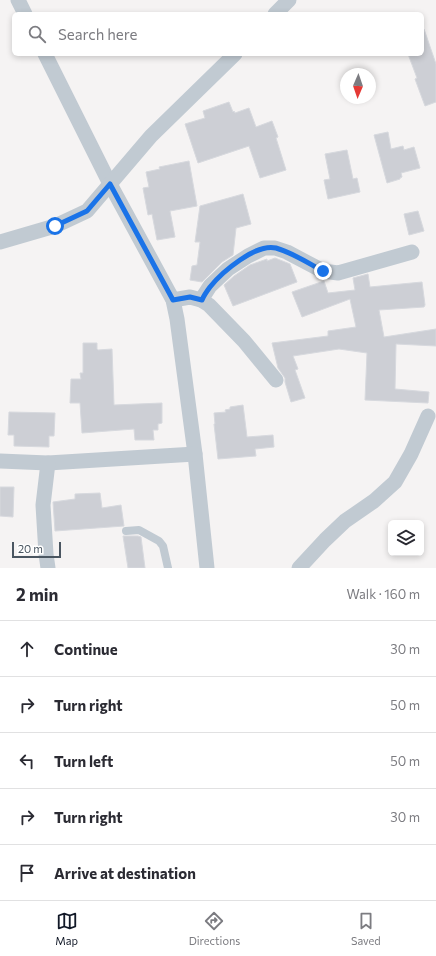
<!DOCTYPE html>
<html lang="en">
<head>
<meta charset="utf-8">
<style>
  body { margin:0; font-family:Commissioner,sans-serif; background:#f2f2f3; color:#2b2b33 }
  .controls { position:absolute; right:12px; bottom:12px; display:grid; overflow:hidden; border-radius:6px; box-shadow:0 2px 6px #0003 }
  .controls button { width:36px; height:36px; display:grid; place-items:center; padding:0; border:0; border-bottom:1px solid #e1e1e2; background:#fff; color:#2b2b33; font:20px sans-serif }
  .compass { position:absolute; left:340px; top:68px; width:36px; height:36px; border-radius:50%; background:#fff; box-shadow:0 2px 6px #0003; rotate:182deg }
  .scale { position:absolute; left:12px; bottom:10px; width:49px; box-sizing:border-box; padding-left:4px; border:2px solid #4a5661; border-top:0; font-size:11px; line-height:14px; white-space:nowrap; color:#4a5661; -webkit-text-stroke:3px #fff; paint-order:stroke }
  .stop { position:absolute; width:12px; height:12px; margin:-9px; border:3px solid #1a73e8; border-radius:50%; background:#fff }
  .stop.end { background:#1a73e8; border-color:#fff; box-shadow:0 1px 4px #0008 }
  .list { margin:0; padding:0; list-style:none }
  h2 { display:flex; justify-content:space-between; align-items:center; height:52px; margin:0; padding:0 16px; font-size:17px }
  h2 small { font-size:13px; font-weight:400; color:#7c7c81 }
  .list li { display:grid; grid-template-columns:26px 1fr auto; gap:12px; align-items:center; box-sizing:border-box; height:56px; padding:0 16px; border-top:1px solid #e1e1e2 }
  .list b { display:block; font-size:15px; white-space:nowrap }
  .list em { font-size:13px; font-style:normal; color:#7c7c81 }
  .icon { flex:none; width:22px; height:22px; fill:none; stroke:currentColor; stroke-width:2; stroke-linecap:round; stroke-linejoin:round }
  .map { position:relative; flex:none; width:436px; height:568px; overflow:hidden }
  .search { position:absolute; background:#fff; box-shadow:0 2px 6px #0003; left:12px; right:12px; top:12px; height:44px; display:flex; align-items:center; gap:10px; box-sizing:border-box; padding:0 14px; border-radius:6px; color:#7c7c81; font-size:15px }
  .sheet { height:332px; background:#fff }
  nav { display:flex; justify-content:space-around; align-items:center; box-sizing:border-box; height:56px; border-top:1px solid #e1e1e2; background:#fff; font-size:11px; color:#7c7c81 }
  nav a { display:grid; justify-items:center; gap:2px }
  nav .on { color:#111827 }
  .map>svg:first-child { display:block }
  .building { fill:#cdcfd5; stroke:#d7d9de }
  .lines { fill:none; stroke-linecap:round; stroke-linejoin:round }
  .service { stroke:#c1cad2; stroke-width:8 }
  .minor { stroke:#c1cad2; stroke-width:15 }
  .route { stroke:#1a73e8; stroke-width:5 }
</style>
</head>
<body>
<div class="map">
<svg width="436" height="568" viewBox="0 0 436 568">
  <rect width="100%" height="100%" fill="#f5f3f3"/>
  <g class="building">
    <polygon points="424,29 436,64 436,102 425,106 415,79 417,78 408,54 422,54 422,30"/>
    <polygon points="229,102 233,112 234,111 235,113 249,108 256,127 272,121 278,137 276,138 286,170 260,178 249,146 198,163 185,124 205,118 203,111"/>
    <polygon points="388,132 391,149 403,146 404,150 414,147 420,168 401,173 402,177 400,178 400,179 387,183 374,135"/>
    <polygon points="347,150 353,179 357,178 360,192 328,199 324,180 330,179 325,154"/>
    <polygon points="189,161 197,206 170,211 175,237 157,240 152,214 148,215 143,188 149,187 146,172 160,169 159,167"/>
    <polygon points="243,194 251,224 236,228 233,255 222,262 202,282 190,280 192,266 197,265 200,242 195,242 200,206"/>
    <polygon points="418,211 424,231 409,235 404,214"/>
    <polygon points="275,258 290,264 297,282 233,306 224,285 234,276 250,265 267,259 267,261"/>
    <polygon points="368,274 370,287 422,282 425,305 424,307 379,310 384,337 436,329 436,346 396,344 395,389 429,392 428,403 365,400 367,353 339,349 293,356 298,369 295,370 305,398 291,402 285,382 285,378 278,368 272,343 328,336 328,331 356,327 350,299 302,317 292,292 324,281 328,293 355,290 353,278"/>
    <polygon points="83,343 97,343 97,349 98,350 112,349 114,405 162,403 162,423 158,424 158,430 153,430 154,440 135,440 134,429 82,433 80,403 70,403 71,379 81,379 80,373 83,373"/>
    <polygon points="243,405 247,437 273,435 274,447 255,449 256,456 218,459 214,424 215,424 214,413 226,412 225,410 230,409 230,407"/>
    <polygon points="9,412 55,413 54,436 49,436 49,447 14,446 14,435 8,435"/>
    <polygon points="0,487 14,487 13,517 0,516"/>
    <polygon points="100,493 102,508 121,505 124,526 55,531 53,502 75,499 75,494"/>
    <polygon points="123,536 138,536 141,537 145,568 128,568"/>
  </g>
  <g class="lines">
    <polyline class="service" points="126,531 139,530 159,541 163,546 168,568"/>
    <g class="minor">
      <polyline points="18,0 25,14"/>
      <polyline points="275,14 289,0"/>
      <polyline points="45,54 110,184 173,300 177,319 195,454 207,568"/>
      <polyline points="0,242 55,226 87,211 151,136 235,54"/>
      <polyline points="173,300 190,297 201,300 209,305 244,341 276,380"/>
      <polyline points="201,300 210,286 228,269 248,256 264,248 275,248 287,252 323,271 338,273 412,252"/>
      <polyline points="0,461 48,463 195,454"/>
      <polyline points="48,463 43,505 46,554 48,568"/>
      <polyline points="299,568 325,540 345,521 374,501 395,482 411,454 428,416"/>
    </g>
  </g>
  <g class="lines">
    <path class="route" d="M55,226L87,211L110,184L173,300L190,297L202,300C204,295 207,291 210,287C222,272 256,243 276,248C293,253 308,263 323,271"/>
  </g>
</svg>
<div class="controls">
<button><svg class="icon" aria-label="layers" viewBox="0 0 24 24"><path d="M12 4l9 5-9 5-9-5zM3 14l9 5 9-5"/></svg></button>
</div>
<svg class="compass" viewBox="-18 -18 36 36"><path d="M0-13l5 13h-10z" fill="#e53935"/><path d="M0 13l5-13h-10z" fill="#7c7c81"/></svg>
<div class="scale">20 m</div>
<div class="stop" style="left:55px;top:226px"></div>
<div class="stop end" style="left:323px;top:271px"></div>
<div class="search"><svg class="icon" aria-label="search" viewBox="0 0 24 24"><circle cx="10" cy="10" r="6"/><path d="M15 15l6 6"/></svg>Search here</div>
</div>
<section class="sheet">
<h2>2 min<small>Walk · 160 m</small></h2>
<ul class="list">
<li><svg class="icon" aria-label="ahead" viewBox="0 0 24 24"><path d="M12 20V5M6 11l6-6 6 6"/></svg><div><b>Continue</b></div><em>30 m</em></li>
<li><svg class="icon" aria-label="right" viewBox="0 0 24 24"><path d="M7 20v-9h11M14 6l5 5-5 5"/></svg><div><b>Turn right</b></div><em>50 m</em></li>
<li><svg class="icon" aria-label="left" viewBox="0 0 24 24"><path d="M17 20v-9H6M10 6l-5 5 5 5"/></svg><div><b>Turn left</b></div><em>50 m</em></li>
<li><svg class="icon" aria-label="right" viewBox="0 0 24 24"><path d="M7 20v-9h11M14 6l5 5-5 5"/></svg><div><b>Turn right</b></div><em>30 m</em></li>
<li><svg class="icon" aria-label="arrive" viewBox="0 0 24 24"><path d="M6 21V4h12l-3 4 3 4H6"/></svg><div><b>Arrive at destination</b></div></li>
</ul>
</section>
<nav>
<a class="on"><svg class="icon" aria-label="map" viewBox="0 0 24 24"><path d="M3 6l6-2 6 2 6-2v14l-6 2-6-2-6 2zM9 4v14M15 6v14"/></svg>Map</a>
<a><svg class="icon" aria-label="directions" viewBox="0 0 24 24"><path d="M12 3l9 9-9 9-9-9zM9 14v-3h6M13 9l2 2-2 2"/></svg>Directions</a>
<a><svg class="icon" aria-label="saved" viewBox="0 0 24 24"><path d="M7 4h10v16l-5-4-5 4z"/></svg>Saved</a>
</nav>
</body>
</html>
